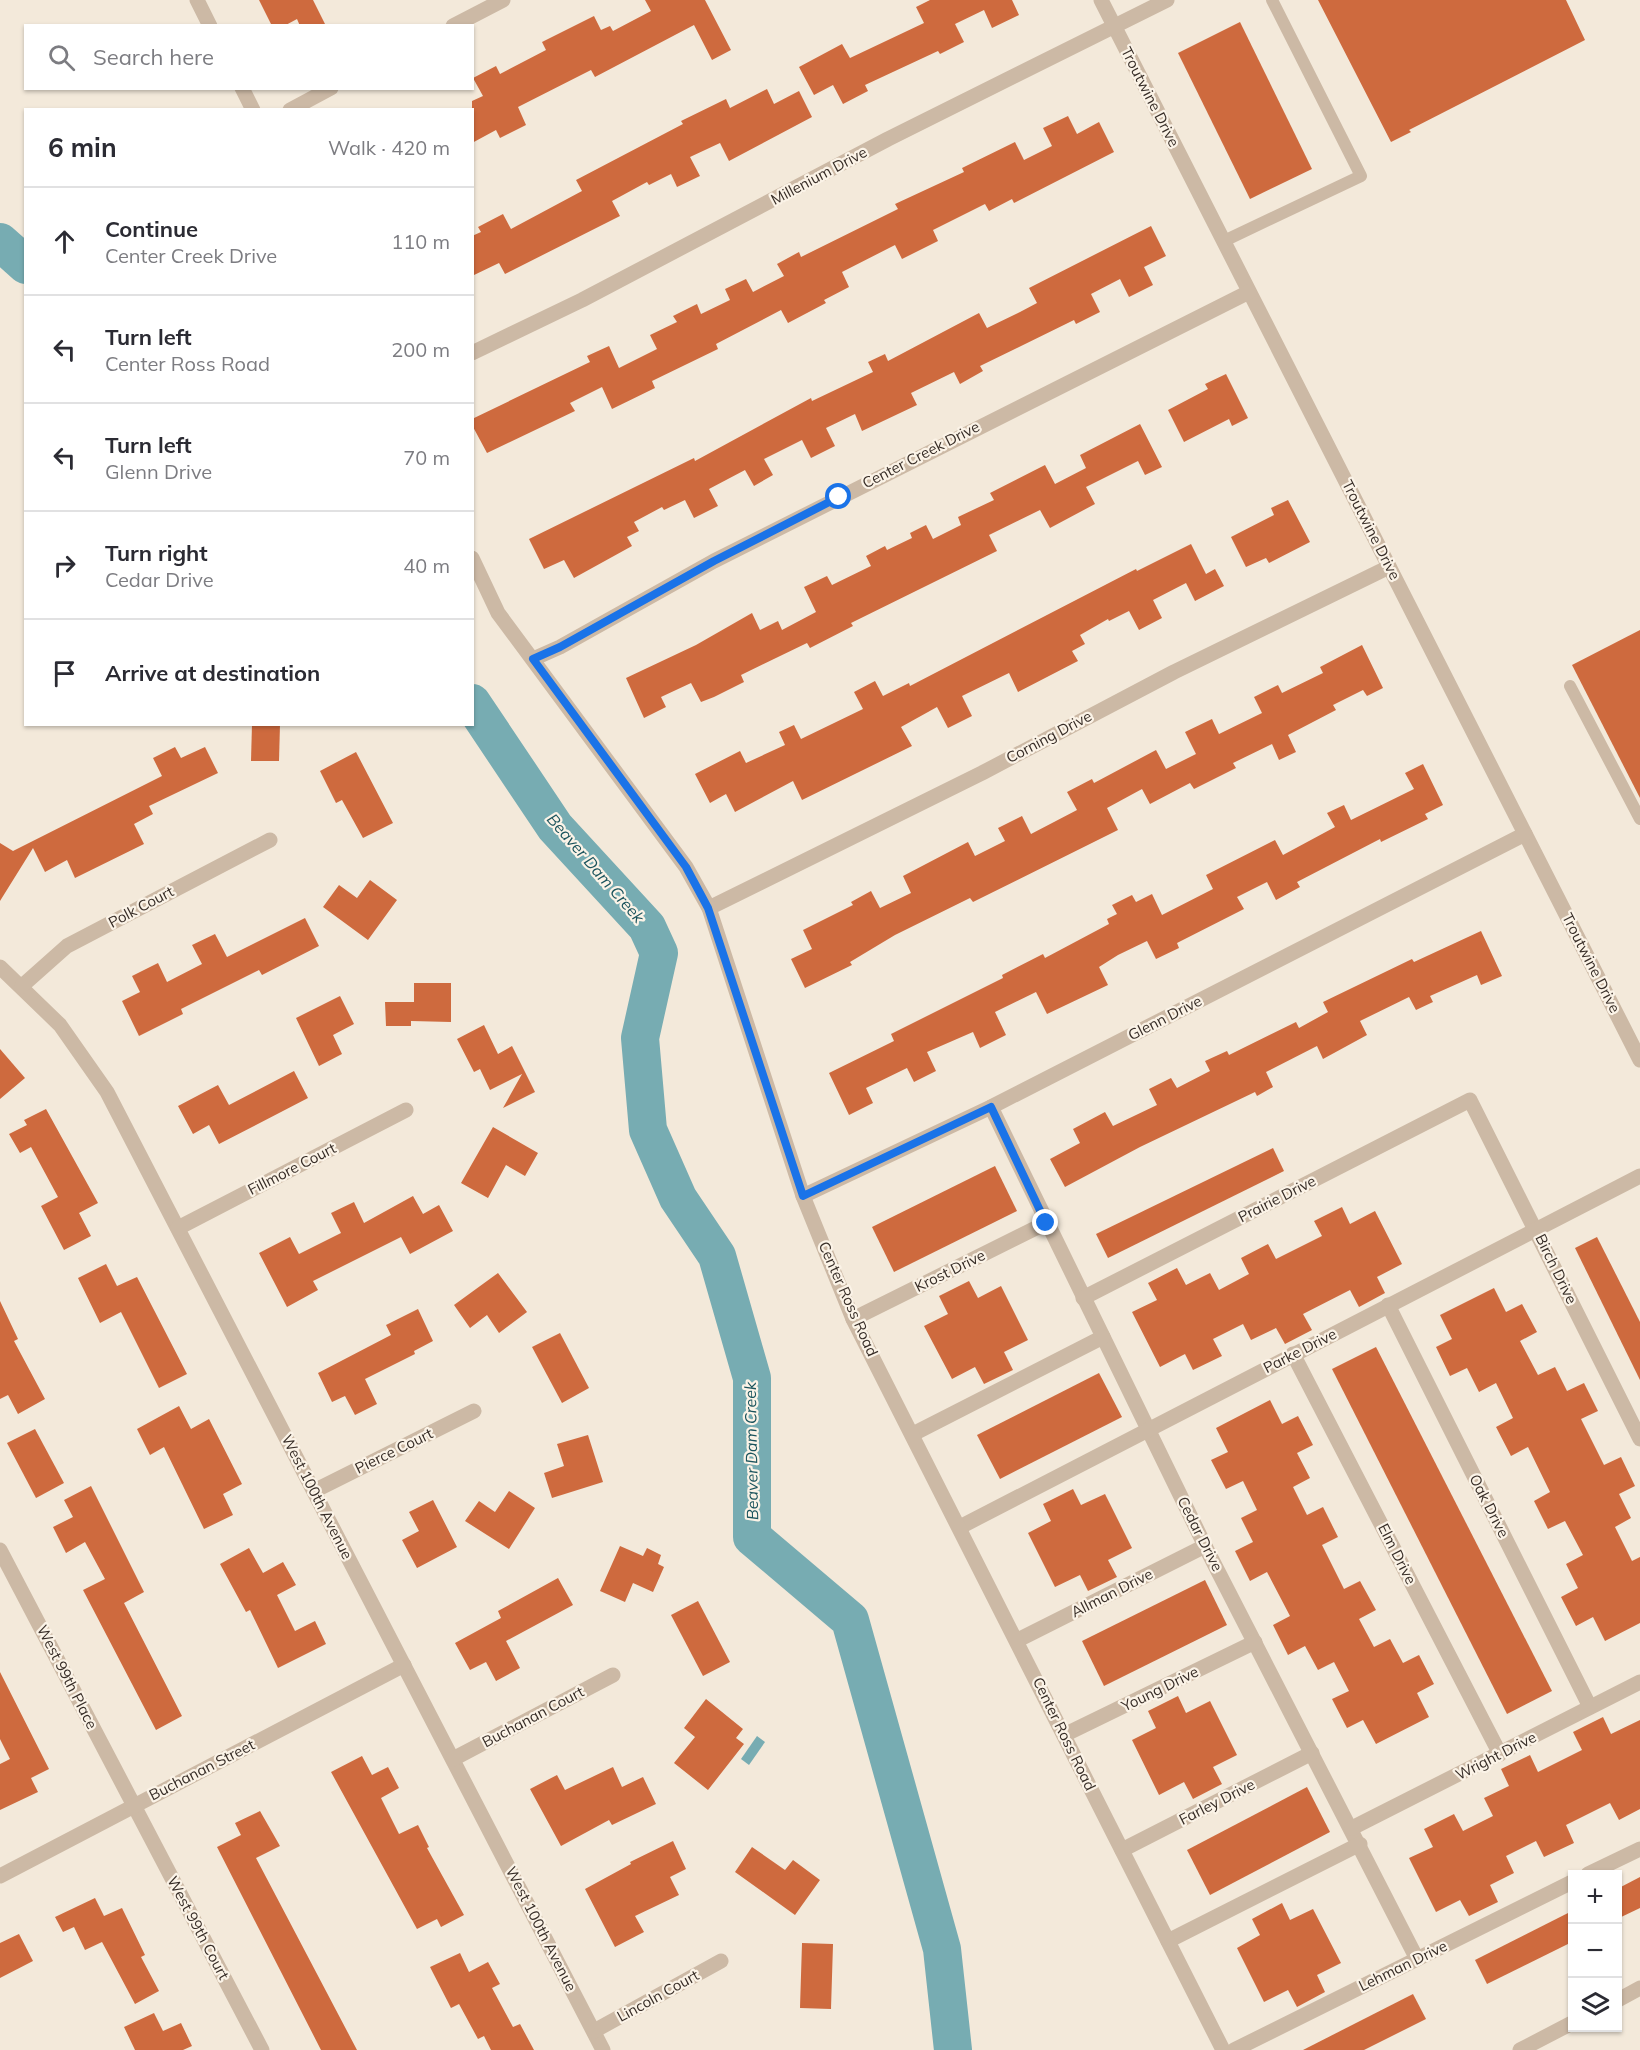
<!DOCTYPE html>
<html lang="en">
<head>
<meta charset="utf-8">
<style>
  body { margin:0; font-family:Mulish,sans-serif; background:#f2f2f3; color:#2b2b33 }
  .controls { position:absolute; right:18px; bottom:18px; display:grid; overflow:hidden; border-radius:0px; box-shadow:0 2px 4px #0004 }
  .controls button { width:54px; height:54px; display:grid; place-items:center; padding:0; border:0; border-bottom:2px solid #e1e1e2; background:#fff; color:#2b2b33; font:30px sans-serif }
  .stop { position:absolute; width:18px; height:18px; margin:-14px; border:4px solid #1a73e8; border-radius:50%; background:#fff }
  .stop.end { background:#1a73e8; border-color:#fff; box-shadow:0 2px 6px #0008 }
  .list { margin:0; padding:0; list-style:none }
  h2 { display:flex; justify-content:space-between; align-items:center; height:78px; margin:0; padding:0 24px; font-size:26px }
  h2 small { font-size:20px; font-weight:400; color:#7c7c81 }
  .list li { display:grid; grid-template-columns:39px 1fr auto; gap:18px; align-items:center; box-sizing:border-box; height:108px; padding:0 24px; border-top:2px solid #e1e1e2 }
  .list b { display:block; font-size:22px; white-space:nowrap }
  .list p { margin:0; font-size:20px; white-space:nowrap; color:#7c7c81 }
  .list em { font-size:20px; font-style:normal; color:#7c7c81 }
  .icon { flex:none; width:33px; height:33px; fill:none; stroke:currentColor; stroke-width:2; stroke-linecap:round; stroke-linejoin:round }
  .map { position:relative; flex:none; width:1640px; height:2050px; overflow:hidden }
  .search { position:absolute; background:#fff; box-shadow:0 2px 4px #0004; left:24px; top:24px; width:450px; height:66px; display:flex; align-items:center; gap:15px; box-sizing:border-box; padding:0 21px; border-radius:0px; color:#7c7c81; font-size:22px }
  .panel { position:absolute; background:#fff; box-shadow:0 2px 4px #0004; left:24px; top:108px; width:450px; height:618px; border-radius:0px }
  .map>svg:first-child { display:block }
  .water { fill:#77acb2 }
  .lines { fill:none; stroke-linecap:round; stroke-linejoin:round }
  .river { stroke:#77acb2; stroke-width:38 }
  .building { fill:#ce6a3e }
  .service { stroke:#ccb9a5; stroke-width:12 }
  .minor { stroke:#ccb9a5; stroke-width:15 }
  .tertiary { stroke:#ccb9a5; stroke-width:15 }
  .route { stroke:#1a73e8; stroke-width:8 }
  .labels { text-anchor:middle; stroke-width:4.5; stroke-linejoin:round; paint-order:stroke }
  .street-label { font-size:15px; fill:#372d27; stroke:#fbf3e7 }
  .water-label { font-size:16px; font-style:italic; fill:#1a535c; stroke:#fbf3e7 }
</style>
</head>
<body>
<div class="map">
<svg width="1640" height="2050" viewBox="0 0 1640 2050">
  <rect width="100%" height="100%" fill="#f3e9da"/>
  <polygon class="water" points="757,1736 765,1742 749,1765 741,1759"/>
  <g class="lines">
    <g class="river">
      <polyline points="0,242 26,265"/>
      <polyline points="472,703 555,827 647,927 659,953 640,1038 648,1130 678,1198 717,1256 752,1378 752,1537 850,1620 942,1949 953,2050"/>
    </g>
  </g>
  <g class="building">
    <polygon points="259,0 313,0 326,26 300,26 297,19 284,26 272,26"/>
    <polygon points="645,0 705,0 731,50 712,60 694,25 595,77 591,70 518,107 526,125 500,138 496,130 472,143 472,101 483,96 473,78 496,66 500,74 546,50 542,42 594,16 601,30 610,26 613,31 651,11"/>
    <polygon points="930,0 1012,0 1019,15 992,28 984,10 955,24 964,42 940,54 938,51 865,85 868,91 843,104 833,85 814,95 799,67 842,44 850,58 924,23 916,7"/>
    <polygon points="1318,0 1566,0 1585,40 1409,130 1411,132 1391,142"/>
    <polygon points="1240,22 1312,169 1250,199 1178,53"/>
    <polygon points="767,89 774,104 799,91 812,117 729,161 720,143 690,157 700,176 677,187 671,174 649,185 647,182 612,201 620,216 505,274 499,263 472,276 472,236 481,232 478,227 503,214 511,229 582,191 576,180 683,124 681,121 726,99 730,108"/>
    <polygon points="1068,116 1077,134 1099,122 1114,152 1014,203 1012,199 989,211 985,204 933,230 938,241 902,259 895,245 842,272 849,287 824,300 826,303 788,323 781,310 716,344 718,349 652,381 655,388 612,409 602,387 570,403 575,411 487,453 472,425 472,419 590,362 587,356 609,346 619,368 657,349 650,335 677,322 673,316 697,304 701,314 730,300 725,289 746,279 753,292 784,276 777,264 799,252 801,257 898,209 895,204 964,172 962,168 1015,142 1024,160 1052,146 1043,128"/>
    <polygon points="1151,226 1166,256 1144,267 1153,285 1129,297 1120,279 1091,294 1100,312 1076,324 1074,320 980,366 983,371 960,384 954,372 911,393 917,405 862,431 855,414 826,428 835,446 811,458 802,440 764,459 773,475 754,486 745,470 709,489 718,506 694,518 685,500 664,510 662,507 634,522 639,531 627,537 632,546 574,578 564,560 544,569 529,539 694,458 695,461 811,398 812,401 873,372 868,362 885,354 888,361 979,313 987,328 1020,312 1037,303 1029,288"/>
    <polygon points="1226,374 1248,418 1232,426 1229,419 1184,442 1168,410 1208,389 1205,384"/>
    <polygon points="1140,424 1162,467 1145,475 1138,461 1086,487 1095,504 1050,528 1040,510 989,535 997,551 851,623 853,626 810,648 807,643 741,675 744,682 714,697 701,702 691,683 661,697 666,707 644,718 626,678 696,645 752,613 760,630 778,621 782,630 816,612 804,587 827,576 832,585 871,566 866,556 885,546 887,550 912,538 910,533 926,525 933,539 961,525 958,517 994,500 990,493 1045,465 1055,484 1086,468 1080,455"/>
    <polygon points="1288,500 1310,542 1269,563 1266,558 1246,567 1231,537 1274,515 1271,508"/>
    <polygon points="1191,544 1206,574 1215,569 1224,586 1195,601 1186,583 1153,600 1162,618 1139,630 1129,611 1109,621 1108,619 1080,635 1085,644 1072,651 1078,661 1018,692 1009,673 962,696 972,716 948,728 937,707 901,727 912,746 802,800 793,781 735,812 726,794 710,803 695,774 740,751 746,763 785,745 779,732 794,725 801,739 863,709 854,692 875,681 883,696 909,683 910,686 1136,569 1137,571"/>
    <polygon points="1640,630 1640,798 1572,665"/>
    <polygon points="1362,645 1383,688 1367,696 1363,690 1333,705 1336,710 1288,735 1296,752 1279,760 1272,744 1233,763 1236,768 1194,789 1190,783 1150,804 1142,789 1107,808 1118,830 973,902 970,898 895,935 850,962 852,965 805,988 791,959 812,949 803,930 853,905 851,902 871,891 880,908 911,893 903,876 968,842 975,856 1005,841 998,828 1022,816 1031,834 1077,810 1067,792 1092,779 1094,783 1156,750 1166,769 1196,754 1185,732 1212,719 1219,734 1262,713 1254,697 1278,685 1282,693 1323,673 1320,667"/>
    <polygon points="252,724 280,724 279,761 251,761"/>
    <polygon points="175,747 181,758 205,747 218,773 149,806 153,814 134,824 144,844 75,878 67,860 45,872 33,848 0,901 0,843 13,851 162,776 153,758"/>
    <polygon points="356,752 393,823 363,838 342,800 336,803 320,771"/>
    <polygon points="1423,764 1443,805 1425,814 1428,819 1381,842 1380,839 1297,882 1300,887 1276,900 1267,882 1237,897 1244,909 1177,943 1179,948 1156,959 1147,941 1118,955 1099,967 1108,985 1047,1014 1036,992 995,1012 1006,1035 980,1048 973,1032 927,1052 936,1071 914,1082 907,1068 866,1088 873,1103 849,1115 829,1073 894,1041 891,1034 1003,978 1002,975 1043,954 1045,958 1109,924 1107,919 1117,914 1112,905 1132,895 1136,902 1152,894 1162,915 1213,889 1206,875 1275,840 1283,855 1335,827 1327,813 1344,805 1351,820 1414,789 1405,773"/>
    <polygon points="370,880 397,900 368,940 323,907 339,885 357,898"/>
    <polygon points="305,918 319,946 262,975 259,970 181,1009 183,1014 139,1036 122,1001 140,992 132,976 158,963 167,982 202,964 192,945 215,934 227,957"/>
    <polygon points="1481,931 1502,976 1481,985 1477,975 1430,996 1433,1002 1416,1010 1409,997 1360,1021 1367,1035 1323,1059 1317,1046 1266,1072 1273,1087 1257,1096 1255,1092 1140,1147 1065,1187 1050,1159 1080,1143 1073,1129 1105,1112 1113,1126 1157,1105 1149,1089 1171,1078 1177,1088 1210,1071 1205,1061 1227,1051 1229,1055 1296,1022 1299,1028 1328,1012 1323,1002 1412,959 1414,962"/>
    <polygon points="414,983 451,983 451,1022 411,1021 411,1026 386,1026 385,1002 414,1002"/>
    <polygon points="340,996 354,1024 333,1035 342,1054 319,1066 296,1018"/>
    <polygon points="484,1025 498,1054 512,1046 535,1092 503,1108 522,1074 490,1090 480,1069 474,1072 457,1039"/>
    <polygon points="0,1049 25,1078 0,1099"/>
    <polygon points="294,1071 308,1098 219,1144 209,1125 193,1134 178,1106 218,1085 229,1105"/>
    <polygon points="46,1109 98,1203 79,1213 91,1236 64,1250 41,1206 58,1197 31,1147 20,1153 9,1134 27,1125 24,1120"/>
    <polygon points="493,1127 538,1153 525,1176 506,1165 488,1198 461,1183"/>
    <polygon points="1273,1148 1284,1171 1108,1258 1096,1234"/>
    <polygon points="995,1166 1017,1211 894,1272 872,1227"/>
    <polygon points="413,1196 423,1214 439,1205 453,1231 410,1254 401,1237 313,1281 318,1290 287,1307 259,1253 290,1237 299,1254 341,1233 331,1213 354,1202 364,1223"/>
    <polygon points="1342,1207 1350,1224 1375,1211 1402,1264 1377,1277 1385,1293 1359,1307 1350,1290 1303,1314 1312,1330 1285,1344 1276,1328 1251,1340 1243,1324 1213,1339 1222,1356 1193,1370 1185,1354 1160,1367 1132,1312 1157,1300 1148,1283 1177,1268 1186,1285 1210,1273 1219,1290 1249,1274 1241,1258 1268,1244 1276,1259 1322,1236 1314,1221"/>
    <polygon points="1597,1237 1640,1322 1640,1380 1575,1248"/>
    <polygon points="106,1264 117,1286 137,1277 187,1374 159,1388 121,1312 100,1323 78,1278"/>
    <polygon points="498,1273 527,1312 499,1333 487,1315 470,1328 454,1305"/>
    <polygon points="969,1281 978,1298 1001,1286 1028,1340 1004,1352 1013,1370 984,1384 975,1367 952,1379 924,1326 948,1314 939,1296"/>
    <polygon points="1494,1288 1506,1312 1522,1304 1537,1332 1520,1341 1538,1375 1555,1367 1567,1391 1584,1383 1598,1411 1581,1419 1604,1465 1621,1457 1635,1486 1619,1494 1631,1518 1615,1527 1632,1561 1640,1557 1640,1623 1605,1641 1593,1617 1576,1626 1561,1597 1578,1588 1566,1564 1583,1555 1565,1521 1548,1529 1534,1501 1550,1492 1528,1447 1511,1456 1496,1427 1513,1418 1496,1383 1479,1392 1467,1368 1450,1376 1436,1347 1452,1339 1440,1315"/>
    <polygon points="0,1301 18,1339 14,1341 45,1399 18,1414 8,1395 0,1399"/>
    <polygon points="418,1309 433,1341 414,1351 415,1354 365,1379 377,1404 355,1415 345,1396 332,1402 318,1373 391,1335 386,1325"/>
    <polygon points="560,1333 589,1388 562,1403 532,1347"/>
    <polygon points="1376,1347 1552,1691 1507,1714 1332,1369"/>
    <polygon points="1099,1373 1122,1417 1000,1479 977,1435"/>
    <polygon points="1270,1400 1282,1424 1298,1416 1313,1445 1297,1453 1310,1478 1293,1487 1307,1515 1323,1507 1338,1537 1322,1545 1344,1589 1360,1581 1376,1610 1359,1619 1374,1647 1390,1639 1403,1663 1419,1655 1434,1684 1417,1693 1429,1717 1376,1744 1363,1720 1347,1728 1332,1699 1349,1691 1334,1662 1318,1670 1305,1646 1288,1655 1273,1625 1290,1616 1267,1572 1250,1581 1235,1551 1253,1542 1241,1518 1257,1510 1243,1481 1226,1489 1211,1460 1228,1452 1216,1428"/>
    <polygon points="179,1406 191,1429 209,1419 242,1484 223,1494 233,1515 204,1529 164,1447 150,1455 137,1429"/>
    <polygon points="35,1429 64,1483 36,1498 7,1443"/>
    <polygon points="588,1435 603,1482 552,1498 544,1473 564,1466 557,1444"/>
    <polygon points="91,1486 144,1592 124,1603 182,1716 156,1730 83,1590 105,1579 85,1542 66,1553 53,1527 73,1517 64,1500"/>
    <polygon points="1073,1489 1081,1505 1105,1494 1132,1548 1108,1560 1117,1577 1088,1591 1080,1575 1055,1587 1028,1533 1051,1521 1043,1504"/>
    <polygon points="509,1491 535,1508 509,1549 465,1521 479,1501 495,1512"/>
    <polygon points="433,1500 457,1547 417,1568 402,1540 419,1531 409,1512"/>
    <polygon points="620,1546 643,1556 647,1548 661,1555 658,1564 664,1567 653,1592 633,1583 625,1602 600,1591"/>
    <polygon points="249,1548 263,1573 283,1562 296,1585 277,1595 295,1631 315,1621 326,1644 278,1668 250,1610 246,1612 220,1564"/>
    <polygon points="558,1578 573,1605 506,1641 520,1668 496,1681 486,1662 470,1670 455,1643 501,1618 498,1611"/>
    <polygon points="1205,1580 1227,1625 1104,1686 1082,1641"/>
    <polygon points="698,1601 730,1662 703,1676 671,1615"/>
    <polygon points="0,1672 49,1769 31,1778 38,1792 0,1810 0,1764 10,1759 0,1739"/>
    <polygon points="1178,1696 1186,1713 1210,1701 1237,1755 1213,1767 1222,1784 1193,1799 1184,1782 1159,1795 1132,1740 1156,1728 1148,1711"/>
    <polygon points="706,1699 743,1729 736,1738 744,1744 708,1790 674,1763 695,1737 684,1728"/>
    <polygon points="1603,1717 1611,1734 1640,1720 1640,1809 1619,1820 1610,1803 1566,1825 1574,1843 1544,1857 1536,1841 1506,1856 1514,1873 1490,1885 1498,1902 1469,1916 1460,1900 1436,1912 1409,1858 1433,1847 1424,1829 1454,1814 1463,1831 1493,1816 1484,1798 1509,1786 1501,1769 1530,1755 1538,1772 1582,1750 1573,1732"/>
    <polygon points="362,1756 372,1775 388,1767 399,1788 381,1798 399,1834 418,1825 429,1847 427,1848 464,1915 441,1927 437,1919 417,1929 331,1772"/>
    <polygon points="613,1767 622,1787 643,1777 656,1804 612,1825 609,1820 561,1846 530,1789 557,1775 565,1790"/>
    <polygon points="1307,1787 1330,1832 1210,1895 1187,1850"/>
    <polygon points="260,1811 280,1846 256,1858 357,2050 321,2050 217,1847 241,1835 235,1823"/>
    <polygon points="673,1841 686,1869 670,1877 679,1895 635,1916 644,1932 615,1947 585,1889 631,1864 630,1862"/>
    <polygon points="752,1847 785,1870 793,1860 820,1880 795,1915 735,1872"/>
    <polygon points="1640,1877 1640,1908 1617,1919 1617,1889"/>
    <polygon points="95,1898 104,1916 122,1908 145,1955 141,1957 159,1991 135,2004 102,1942 85,1950 74,1927 63,1932 55,1917"/>
    <polygon points="1282,1903 1290,1920 1313,1909 1341,1963 1317,1975 1325,1992 1297,2007 1288,1990 1264,2002 1237,1948 1260,1935 1252,1919"/>
    <polygon points="1572,1911 1572,1942 1487,1984 1475,1960"/>
    <polygon points="19,1934 33,1961 0,1978 0,1943"/>
    <polygon points="802,1943 833,1944 831,2009 800,2008"/>
    <polygon points="460,1953 469,1972 488,1962 500,1984 492,1988 513,2027 520,2024 534,2050 491,2050 484,2036 478,2039 459,2004 451,2008 430,1967"/>
    <polygon points="1413,1994 1426,2019 1364,2050 1303,2050"/>
    <polygon points="154,2013 163,2031 181,2023 192,2046 183,2050 135,2050 124,2027"/>
  </g>
  <g class="lines">
    <g class="service">
      <polyline points="1224,241 1361,176 1272,0"/>
      <polyline points="1570,686 1640,819"/>
    </g>
    <g class="minor">
      <polyline points="1101,0 1640,1060"/>
      <polyline points="453,26 503,0"/>
      <polyline points="290,110 331,88"/>
      <polyline points="472,353 582,300 888,139 1167,0"/>
      <polyline points="533,659 560,647 714,561 1249,292"/>
      <polyline points="709,908 982,773 1174,672 1389,567"/>
      <polyline points="0,967 60,1025 107,1092 603,2050"/>
      <polyline points="22,986 67,946 270,840"/>
      <polyline points="991,1107 1205,1546 1417,1959"/>
      <polyline points="803,1196 991,1107 1525,834"/>
      <polyline points="178,1228 406,1110"/>
      <polyline points="1083,1298 1470,1100 1640,1439"/>
      <polyline points="1388,1305 1590,1707"/>
      <polyline points="853,1319 1046,1223"/>
      <polyline points="1293,1354 1500,1754"/>
      <polyline points="913,1434 1103,1337"/>
      <polyline points="314,1491 474,1411"/>
      <polyline points="960,1527 1640,1176"/>
      <polyline points="0,1550 262,2050"/>
      <polyline points="1018,1640 1205,1546"/>
      <polyline points="1064,1735 1255,1642"/>
      <polyline points="453,1759 613,1675"/>
      <polyline points="1352,1828 1640,1682"/>
      <polyline points="1122,1850 1312,1753"/>
      <polyline points="1588,1874 1640,1849"/>
      <polyline points="0,1876 404,1665"/>
      <polyline points="1168,1941 1360,1844"/>
      <polyline points="594,2031 721,1961"/>
      <polyline points="1234,2050 1572,1882"/>
    </g>
    <g class="tertiary">
      <polyline points="197,0 210,26"/>
      <polyline points="242,88 253,110"/>
      <polyline points="472,558 498,613 686,867 709,908 803,1196 853,1319 1223,2050"/>
      <polyline points="1618,2000 1640,1988"/>
      <polyline points="1520,2050 1572,2023"/>
    </g>
  </g>
  <g class="lines">
    <polyline class="route" points="839,497 714,561 560,647 533,659 686,867 708,908 803,1196 991,1107 1046,1223"/>
  </g>
  <g class="labels">
    <g class="street-label">
      <text transform="translate(1150 97) rotate(63)" y="5">Troutwine Drive</text>
      <text transform="translate(819 176) rotate(-28)" y="5">Millenium Drive</text>
      <text transform="translate(921 455) rotate(-27)" y="5">Center Creek Drive</text>
      <text transform="translate(1371 530) rotate(63)" y="5">Troutwine Drive</text>
      <text transform="translate(1049 737) rotate(-28)" y="5">Corning Drive</text>
      <text transform="translate(141 907) rotate(-28)" y="5">Polk Court</text>
      <text transform="translate(1591 963) rotate(63)" y="5">Troutwine Drive</text>
      <text transform="translate(1165 1018) rotate(-27)" y="5">Glenn Drive</text>
      <text transform="translate(292 1169) rotate(-27)" y="5">Fillmore Court</text>
      <text transform="translate(1277 1199) rotate(-27)" y="5">Prairie Drive</text>
      <text transform="translate(1556 1269) rotate(64)" y="5">Birch Drive</text>
      <text transform="translate(950 1271) rotate(-26)" y="5">Krost Drive</text>
      <text transform="translate(848 1299) rotate(66)" y="5">Center Ross Road</text>
      <text transform="translate(1300 1351) rotate(-27)" y="5">Parke Drive</text>
      <text transform="translate(394 1451) rotate(-26)" y="5">Pierce Court</text>
      <text transform="translate(317 1497) rotate(63)" y="5">West 100th Avenue</text>
      <text transform="translate(1489 1506) rotate(63)" y="5">Oak Drive</text>
      <text transform="translate(1200 1534) rotate(63)" y="5">Cedar Drive</text>
      <text transform="translate(1397 1554) rotate(63)" y="5">Elm Drive</text>
      <text transform="translate(1112 1593) rotate(-27)" y="5">Allman Drive</text>
      <text transform="translate(67 1677) rotate(63)" y="5">West 99th Place</text>
      <text transform="translate(1160 1689) rotate(-26)" y="5">Young Drive</text>
      <text transform="translate(533 1717) rotate(-28)" y="5">Buchanan Court</text>
      <text transform="translate(1064 1734) rotate(64)" y="5">Center Ross Road</text>
      <text transform="translate(1496 1756) rotate(-27)" y="5">Wright Drive</text>
      <text transform="translate(202 1770) rotate(-27)" y="5">Buchanan Street</text>
      <text transform="translate(1217 1802) rotate(-27)" y="5">Farley Drive</text>
      <text transform="translate(198 1928) rotate(62)" y="5">West 99th Court</text>
      <text transform="translate(541 1929) rotate(63)" y="5">West 100th Avenue</text>
      <text transform="translate(1403 1966) rotate(-26)" y="5">Lehman Drive</text>
      <text transform="translate(658 1996) rotate(-29)" y="5">Lincoln Court</text>
    </g>
    <g class="water-label">
      <text transform="translate(596 868) rotate(49)" y="6">Beaver Dam Creek</text>
      <text transform="translate(751 1451) rotate(-91)" y="6">Beaver Dam Creek</text>
    </g>
  </g>
</svg>
<div class="controls">
<button>+</button>
<button>−</button>
<button><svg class="icon" aria-label="layers" viewBox="0 0 24 24"><path d="M12 4l9 5-9 5-9-5zM3 14l9 5 9-5"/></svg></button>
</div>
<div class="stop" style="left:839px;top:497px"></div>
<div class="stop end" style="left:1046px;top:1223px"></div>
<div class="search"><svg class="icon" aria-label="search" viewBox="0 0 24 24"><circle cx="10" cy="10" r="6"/><path d="M15 15l6 6"/></svg>Search here</div>
<section class="panel">
<h2>6 min<small>Walk · 420 m</small></h2>
<ul class="list">
<li><svg class="icon" aria-label="ahead" viewBox="0 0 24 24"><path d="M12 20V5M6 11l6-6 6 6"/></svg><div><b>Continue</b><p>Center Creek Drive</p></div><em>110 m</em></li>
<li><svg class="icon" aria-label="left" viewBox="0 0 24 24"><path d="M17 20v-9H6M10 6l-5 5 5 5"/></svg><div><b>Turn left</b><p>Center Ross Road</p></div><em>200 m</em></li>
<li><svg class="icon" aria-label="left" viewBox="0 0 24 24"><path d="M17 20v-9H6M10 6l-5 5 5 5"/></svg><div><b>Turn left</b><p>Glenn Drive</p></div><em>70 m</em></li>
<li><svg class="icon" aria-label="right" viewBox="0 0 24 24"><path d="M7 20v-9h11M14 6l5 5-5 5"/></svg><div><b>Turn right</b><p>Cedar Drive</p></div><em>40 m</em></li>
<li><svg class="icon" aria-label="arrive" viewBox="0 0 24 24"><path d="M6 21V4h12l-3 4 3 4H6"/></svg><div><b>Arrive at destination</b></div></li>
</ul>
</section>
</div>
</body>
</html>
